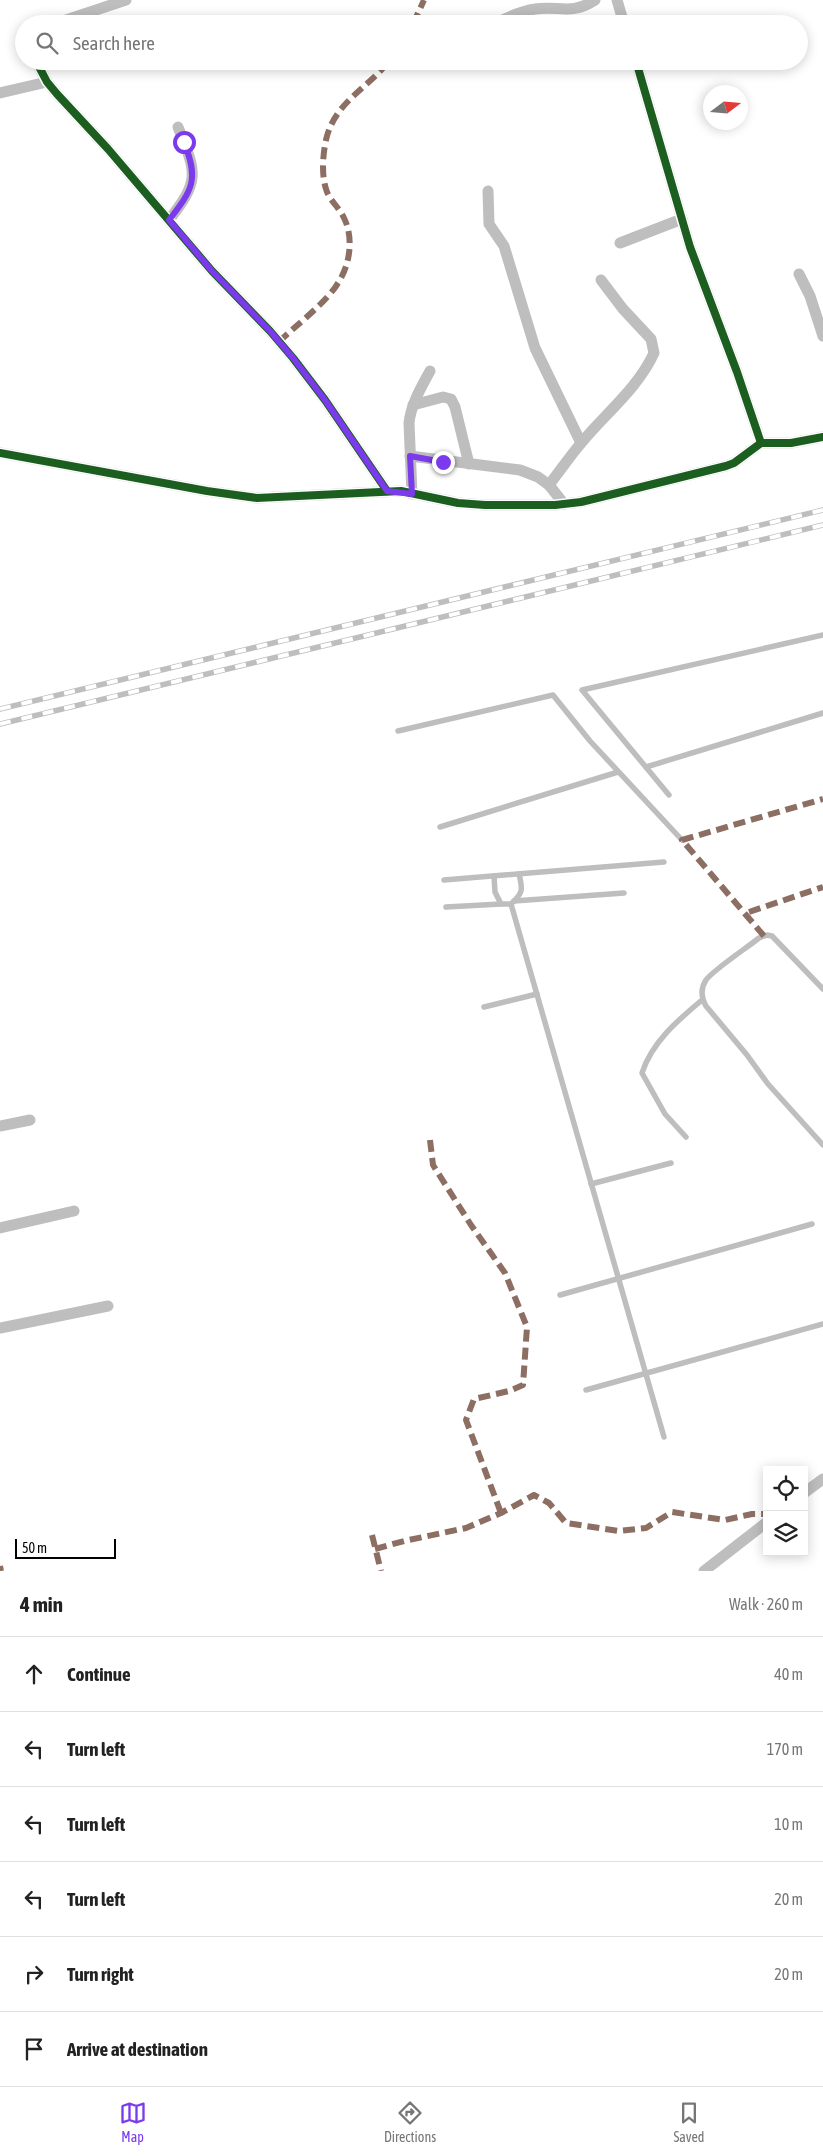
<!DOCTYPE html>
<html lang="en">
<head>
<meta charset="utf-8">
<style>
  body { margin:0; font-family:"Asap Condensed",sans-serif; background:#f6f6f6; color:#222 }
  .controls { position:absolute; right:15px; bottom:15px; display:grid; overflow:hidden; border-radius:0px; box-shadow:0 2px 12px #0003 }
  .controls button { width:45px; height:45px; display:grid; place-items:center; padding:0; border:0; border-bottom:1px solid #e0e0e0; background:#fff; color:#222; font:25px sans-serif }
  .compass { position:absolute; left:703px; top:85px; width:45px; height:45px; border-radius:50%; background:#fff; box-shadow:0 2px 12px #0003; rotate:74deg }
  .scale { position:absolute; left:15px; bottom:12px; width:101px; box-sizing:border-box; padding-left:5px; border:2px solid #000; border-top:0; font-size:14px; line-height:18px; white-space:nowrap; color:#000; -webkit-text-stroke:4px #fff; paint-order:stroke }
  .stop { position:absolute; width:15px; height:15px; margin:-11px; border:4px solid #7c3aed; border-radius:50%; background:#fff }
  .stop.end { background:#7c3aed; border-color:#fff; box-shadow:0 1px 5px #0008 }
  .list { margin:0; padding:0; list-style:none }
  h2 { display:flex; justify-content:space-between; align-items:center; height:65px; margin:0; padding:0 20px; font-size:21px }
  h2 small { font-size:16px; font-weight:400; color:#767676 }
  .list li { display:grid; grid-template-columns:32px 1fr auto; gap:15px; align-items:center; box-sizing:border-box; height:75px; padding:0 20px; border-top:1px solid #e0e0e0 }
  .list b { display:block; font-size:19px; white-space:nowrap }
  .list em { font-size:16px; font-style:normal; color:#767676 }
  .icon { flex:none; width:28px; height:28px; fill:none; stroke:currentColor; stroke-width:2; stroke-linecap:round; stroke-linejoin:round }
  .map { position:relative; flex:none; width:823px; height:1571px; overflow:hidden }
  .search { position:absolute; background:#fff; box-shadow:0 2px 12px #0003; left:15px; right:15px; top:15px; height:55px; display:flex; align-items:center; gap:12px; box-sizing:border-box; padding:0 18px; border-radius:28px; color:#767676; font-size:19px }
  .sheet { height:515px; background:#fff }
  nav { display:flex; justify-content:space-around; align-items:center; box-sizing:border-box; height:70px; border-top:1px solid #e0e0e0; background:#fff; font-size:14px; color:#767676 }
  nav a { display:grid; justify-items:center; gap:2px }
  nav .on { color:#7c3aed }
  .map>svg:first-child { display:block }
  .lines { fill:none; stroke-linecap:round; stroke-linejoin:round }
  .lane { stroke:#bebebe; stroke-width:5.5 }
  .street { stroke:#bebebe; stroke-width:11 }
  .rail-casing { stroke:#bebebe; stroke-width:5.5 }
  .rail { stroke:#fff; stroke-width:4; stroke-dasharray:11; stroke-linecap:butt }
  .quiet { stroke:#8d6e63; stroke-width:6; stroke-dasharray:12 6; stroke-linecap:butt }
  .cycleway-casing { stroke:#fff; stroke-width:11 }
  .cycleway { stroke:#1b5e20; stroke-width:8 }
  .route { stroke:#7c3aed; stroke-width:6 }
</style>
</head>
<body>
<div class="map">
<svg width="823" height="1571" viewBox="0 0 823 1571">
  <rect width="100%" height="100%" fill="#fff"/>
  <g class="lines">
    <g class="lane">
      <polyline points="398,731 553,695 590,741 682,840"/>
      <polyline points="646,767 823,713"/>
      <polyline points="669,795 582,690 823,635"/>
      <polyline points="440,827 618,772"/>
      <path d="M494,876L495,892L501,904H511C523,893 523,890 519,874"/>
      <polyline points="444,880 664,862"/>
      <polyline points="514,901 624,893"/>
      <polyline points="511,904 664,1437"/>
      <polyline points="446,907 501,904"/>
      <path d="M823,989L772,936L767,935L759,938C748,947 713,970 706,980C700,989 701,997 706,1006L747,1055L768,1084L823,1145"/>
      <polyline points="484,1007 537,994"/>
      <path d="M686,1137L665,1114L642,1073C652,1042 678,1020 702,1000"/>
      <polyline points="591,1184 671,1163"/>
      <polyline points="560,1295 812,1224"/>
      <polyline points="586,1390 823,1324"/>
    </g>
    <g class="street">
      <polyline points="617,0 624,24"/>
      <polyline points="54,24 126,0"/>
      <path d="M494,24C506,18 521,11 535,9C559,5 570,16 595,0"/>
      <polyline points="36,61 47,82 57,94 108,149 212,271 270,331 293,358 325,400 387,491"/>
      <polyline points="636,61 690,247 737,372 761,443"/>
      <polyline points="0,93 47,82"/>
      <polyline points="488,191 489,224 504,246 535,348 581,443"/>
      <path d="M169,220C201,179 196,173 178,127"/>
      <polyline points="620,243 682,219"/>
      <polyline points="799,274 810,296 823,336"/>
      <polyline points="413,405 443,397 451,399 455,407 469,464"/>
      <polyline points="0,453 207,491 257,498 401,491 458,503 485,505 555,505 581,502 726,466 734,463 761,443 791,443 823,437"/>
      <polyline points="410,456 520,470 538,477 549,485 564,504"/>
      <path d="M549,485C560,471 570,456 582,442C606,413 638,388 654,353L651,339L623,309L601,280"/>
      <path d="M412,494L409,423C411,404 421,388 430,371"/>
      <polyline points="0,1126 30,1120"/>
      <polyline points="0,1228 74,1211"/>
      <polyline points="0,1328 108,1306"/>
      <polyline points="804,1493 823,1479"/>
      <polyline points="704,1571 767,1522"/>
    </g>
    <g class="rail-casing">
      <g id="rail">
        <polyline points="0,709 823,510"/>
        <polyline points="0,724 823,525"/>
      </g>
    </g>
    <use href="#rail" class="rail"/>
    <g class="quiet">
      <polyline points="413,24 424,0"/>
      <path d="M279,342C295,326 328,301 338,283C350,265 354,238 344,218C339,207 329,200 326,189C321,174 323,151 327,136C337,101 368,88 389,61"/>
      <polyline points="749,912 823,887"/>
      <polyline points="764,936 682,840 823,799"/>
      <polyline points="430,1140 433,1165 471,1225 505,1273 527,1327 523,1385 509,1391 474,1399 466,1420 501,1513"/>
      <polyline points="372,1535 381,1571"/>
      <polyline points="375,1549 404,1541 466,1528 501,1513 534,1495 549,1503 566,1523 619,1531 646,1528 672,1512 725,1520 752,1514 767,1514"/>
      <polyline points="0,1566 1,1571"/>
    </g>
    <g class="cycleway-casing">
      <g id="cycleway">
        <polyline points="36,61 47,82 57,94 108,149 212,271 270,331 293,358 325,400 387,491"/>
        <polyline points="636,61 690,247 737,372 761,443"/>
        <polyline points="0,453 207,491 257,498 401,491 458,503 485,505 555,505 581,502 726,466 734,463 761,443 791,443 823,437"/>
      </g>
    </g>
    <use href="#cycleway" class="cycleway"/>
  </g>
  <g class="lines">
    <path class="route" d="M184,142C199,180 193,189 169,220L212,271L270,331L293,358L325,400L387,491L412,494L410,456L443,462"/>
  </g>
</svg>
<div class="controls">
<button><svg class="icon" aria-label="locate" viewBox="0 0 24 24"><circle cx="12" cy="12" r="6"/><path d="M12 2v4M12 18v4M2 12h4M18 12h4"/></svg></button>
<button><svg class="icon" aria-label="layers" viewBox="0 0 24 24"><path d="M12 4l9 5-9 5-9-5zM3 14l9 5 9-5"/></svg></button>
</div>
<svg class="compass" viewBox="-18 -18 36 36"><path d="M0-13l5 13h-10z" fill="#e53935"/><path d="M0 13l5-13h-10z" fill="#767676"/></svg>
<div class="scale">50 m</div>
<div class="stop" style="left:184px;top:142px"></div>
<div class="stop end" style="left:443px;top:462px"></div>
<div class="search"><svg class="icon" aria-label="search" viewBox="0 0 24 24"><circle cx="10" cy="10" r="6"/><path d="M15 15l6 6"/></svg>Search here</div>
</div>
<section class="sheet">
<h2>4 min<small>Walk · 260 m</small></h2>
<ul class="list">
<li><svg class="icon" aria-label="ahead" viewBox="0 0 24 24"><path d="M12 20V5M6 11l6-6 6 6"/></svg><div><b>Continue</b></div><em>40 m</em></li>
<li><svg class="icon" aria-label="left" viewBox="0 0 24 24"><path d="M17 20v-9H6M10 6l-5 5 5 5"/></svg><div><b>Turn left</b></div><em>170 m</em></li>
<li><svg class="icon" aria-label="left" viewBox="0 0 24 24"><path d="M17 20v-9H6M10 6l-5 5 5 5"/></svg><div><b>Turn left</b></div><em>10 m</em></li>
<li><svg class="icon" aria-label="left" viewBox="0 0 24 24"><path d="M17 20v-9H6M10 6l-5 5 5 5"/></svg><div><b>Turn left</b></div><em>20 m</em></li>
<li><svg class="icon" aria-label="right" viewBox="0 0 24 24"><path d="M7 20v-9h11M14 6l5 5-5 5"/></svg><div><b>Turn right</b></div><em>20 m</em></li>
<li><svg class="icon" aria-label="arrive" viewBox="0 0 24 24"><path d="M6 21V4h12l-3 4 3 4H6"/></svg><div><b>Arrive at destination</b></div></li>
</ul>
</section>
<nav>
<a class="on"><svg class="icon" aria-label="map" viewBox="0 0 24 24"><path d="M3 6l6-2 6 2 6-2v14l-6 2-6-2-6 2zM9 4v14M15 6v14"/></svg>Map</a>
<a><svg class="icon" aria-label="directions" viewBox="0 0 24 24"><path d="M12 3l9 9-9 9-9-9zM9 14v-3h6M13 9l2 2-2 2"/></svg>Directions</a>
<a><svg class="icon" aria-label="saved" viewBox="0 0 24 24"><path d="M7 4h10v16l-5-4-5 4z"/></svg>Saved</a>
</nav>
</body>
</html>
